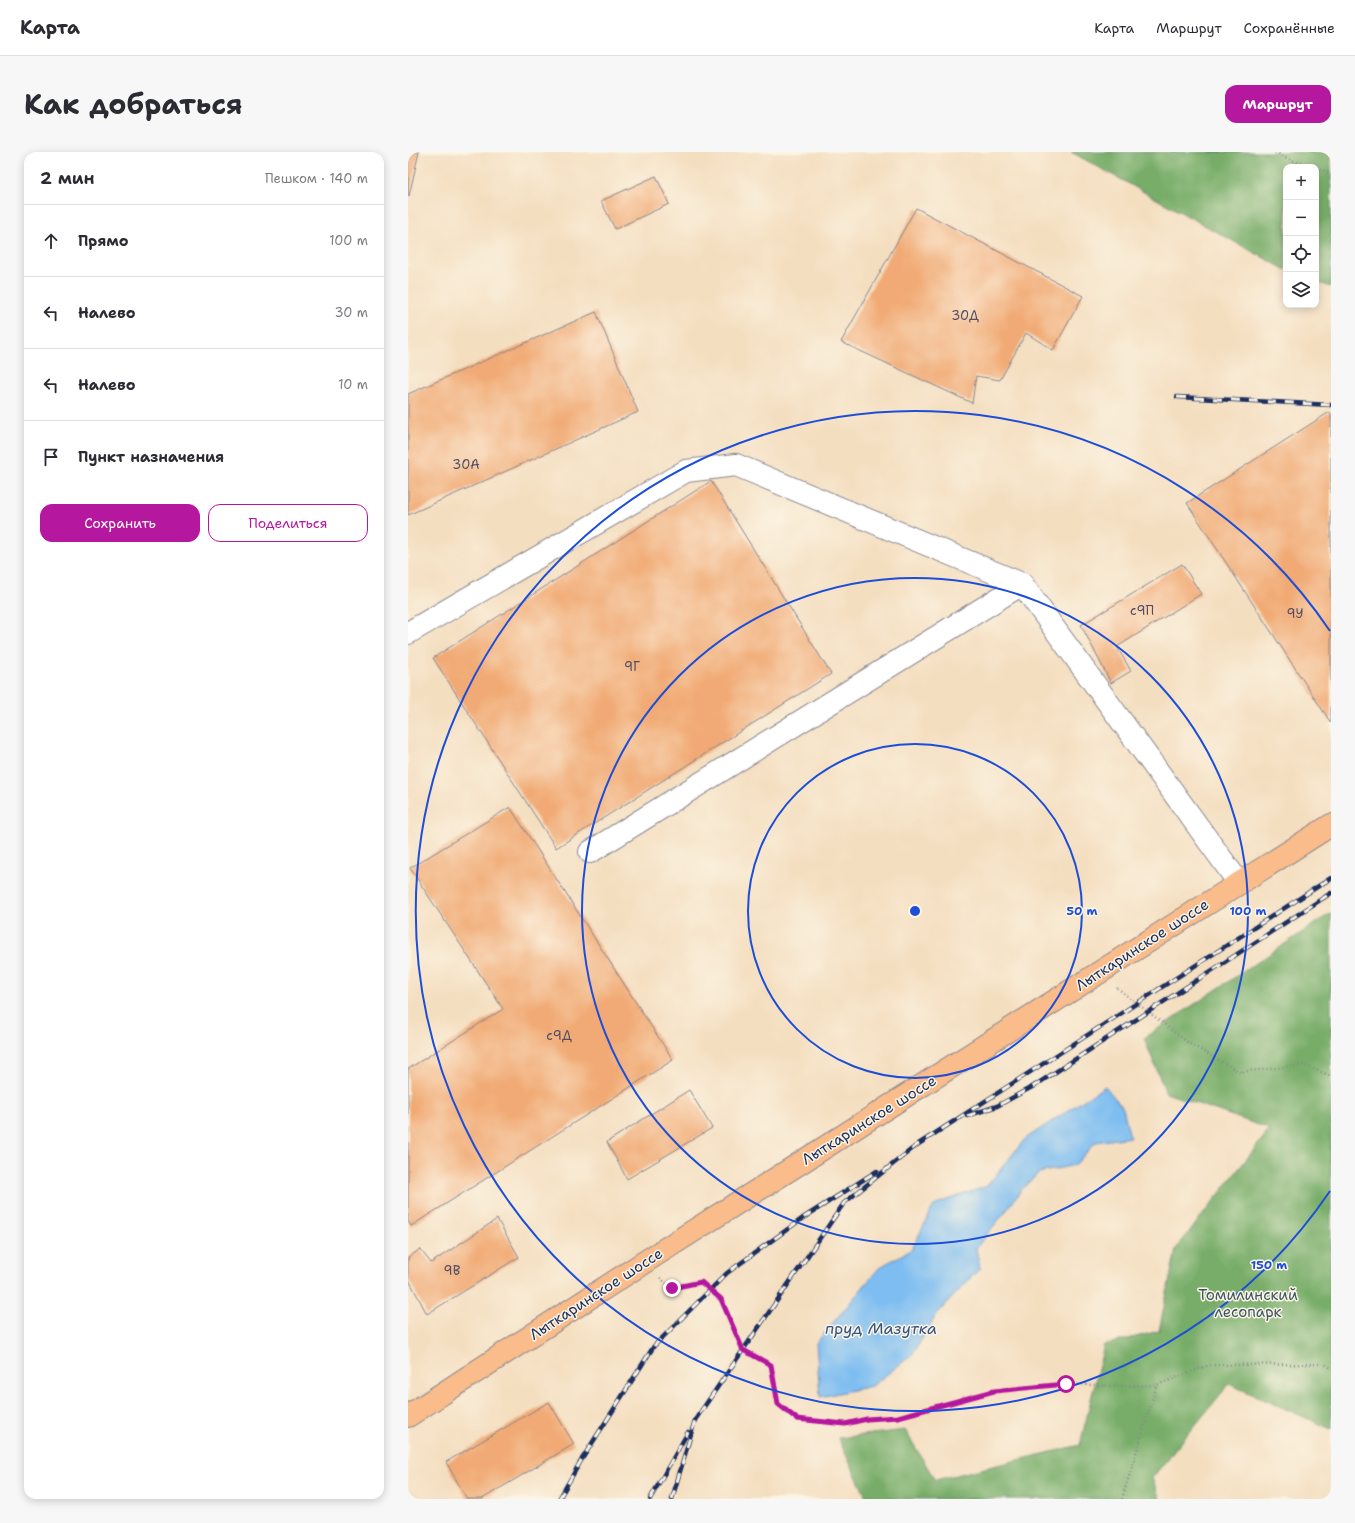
<!DOCTYPE html>
<html lang="ru">
<head>
<meta charset="utf-8">
<style>
  body { margin:0; font-family:"Shantell Sans",sans-serif; background:#f7f7f7; color:#2b2b33 }
  .controls { position:absolute; right:12px; top:12px; display:grid; overflow:hidden; border-radius:8px; box-shadow:0 2px 10px #0003 }
  .controls button { width:36px; height:36px; display:grid; place-items:center; padding:0; border:0; border-bottom:1px solid #e1e1e2; background:#fff; color:#2b2b33; font:20px sans-serif }
  .stop { position:absolute; width:12px; height:12px; margin:-9px; border:3px solid #b5179e; border-radius:50%; background:#fff }
  .stop.end { background:#b5179e; border-color:#fff; box-shadow:0 1px 4px #0008 }
  .list { margin:0; padding:0; list-style:none }
  h2 { display:flex; justify-content:space-between; align-items:center; height:52px; margin:0; padding:0 16px; font-size:17px }
  h2 small { font-size:13px; font-weight:400; color:#7c7c81 }
  .list li { display:grid; grid-template-columns:26px 1fr auto; gap:12px; align-items:center; box-sizing:border-box; height:72px; padding:0 16px; border-top:1px solid #e1e1e2 }
  .list b { display:block; font-size:15px; white-space:nowrap }
  .list em { font-size:13px; font-style:normal; color:#7c7c81 }
  .actions { display:flex; gap:8px; padding:12px 16px }
  .actions a { flex:1; padding:9px 0; border:1px solid #b5179e; border-radius:12px; text-align:center; font-size:14px; color:#b5179e }
  .actions .main { background:#b5179e; color:#fff }
  .icon { flex:none; width:22px; height:22px; fill:none; stroke:currentColor; stroke-width:2; stroke-linecap:round; stroke-linejoin:round }
  .map { position:relative; flex:none; width:923px; height:1347px; overflow:hidden; border-radius:12px }
  header { display:flex; align-items:center; gap:24px; box-sizing:border-box; height:56px; padding:0 20px; background:#fff; border-bottom:1px solid #e1e1e2 }
  header strong { font-size:19px }
  nav { display:flex; gap:22px; margin-inline-start:auto; font-size:14px }
  .intro { display:flex; align-items:center; justify-content:space-between; box-sizing:border-box; height:96px; padding:0 24px }
  h1 { margin:0; font-size:28px }
  .button { padding:10px 18px; border-radius:12px; background:#b5179e; color:#fff; font-size:14px; font-weight:700 }
  main { display:flex; gap:24px; padding:0 24px }
  aside { flex:1; background:#fff; border-radius:12px; box-shadow:0 2px 10px #0003 }
  .map>svg:first-child { display:block }
  .forest { fill:#78ad69; stroke:#4a6e64 }
  .water { fill:#7dbdf1; stroke:#4c76a8 }
  .building { fill:#f1aa75 }
  .lines { fill:none; stroke-linecap:round; stroke-linejoin:round }
  .minor-casing { stroke:#88868f; stroke-width:24 }
  .major-casing { stroke:#88868f; stroke-width:24 }
  .path { stroke:#88868f; stroke-width:2.5; stroke-dasharray:1 3; stroke-linecap:butt }
  .minor { stroke:#fff; stroke-width:22 }
  .major { stroke:#f9bc8a; stroke-width:22 }
  .rail-casing { stroke:#1b2f5e; stroke-width:4.5 }
  .rail { stroke:#fcf5e5; stroke-width:3; stroke-dasharray:9; stroke-linecap:butt }
  .route { stroke:#b5179e; stroke-width:5 }
  .ring { fill:none; stroke:#1d4ed8; stroke-width:2 }
  .labels { text-anchor:middle; stroke-width:3; stroke-linejoin:round; paint-order:stroke }
  .number-label { font-size:13px; fill:#504e64 }
  .street-label { font-size:15px; fill:#1b2f5e; stroke:#fcf5e5 }
  .park-label { font-size:15px; fill:#3a5665; stroke:#fcf5e5 }
  .water-label { font-size:16px; font-style:italic; fill:#345283; stroke:#fcf5e5 }
  .centre { fill:#1d4ed8; stroke:#fcf5e5; stroke-width:2 }
  .ring-label { font-size:12px; text-anchor:middle; font-weight:bold; fill:#1d4ed8; stroke:#fcf5e5; stroke-width:3; stroke-linejoin:round; paint-order:stroke }
</style>
</head>
<body>
<header>
<strong>Карта</strong>
<nav><a>Карта</a><a>Маршрут</a><a>Сохранённые</a></nav>
</header>
<div class="intro"><h1>Как добраться</h1><a class="button">Маршрут</a></div>
<main>
<aside>
<h2>2 мин<small>Пешком · 140 m</small></h2>
<ul class="list">
<li><svg class="icon" aria-label="ahead" viewBox="0 0 24 24"><path d="M12 20V5M6 11l6-6 6 6"/></svg><div><b>Прямо</b></div><em>100 m</em></li>
<li><svg class="icon" aria-label="left" viewBox="0 0 24 24"><path d="M17 20v-9H6M10 6l-5 5 5 5"/></svg><div><b>Налево</b></div><em>30 m</em></li>
<li><svg class="icon" aria-label="left" viewBox="0 0 24 24"><path d="M17 20v-9H6M10 6l-5 5 5 5"/></svg><div><b>Налево</b></div><em>10 m</em></li>
<li><svg class="icon" aria-label="arrive" viewBox="0 0 24 24"><path d="M6 21V4h12l-3 4 3 4H6"/></svg><div><b>Пункт назначения</b></div></li>
</ul>
<div class="actions"><a class="main">Сохранить</a><a>Поделиться</a></div>
</aside>
<div class="map">
<svg width="923" height="1347" viewBox="0 0 923 1347">
  <rect width="100%" height="100%" fill="#fcf5e5"/>
  <filter id="ink" filterUnits="userSpaceOnUse"><feTurbulence type="fractalNoise" baseFrequency=".025" numOctaves="2"/><feDisplacementMap in="SourceGraphic" scale="8" xChannelSelector="R" yChannelSelector="G"/><feConvolveMatrix kernelMatrix="1 2 1 2 8 2 1 2 1" color-interpolation-filters="sRGB"/></filter>
  <filter id="wash" filterUnits="userSpaceOnUse"><feTurbulence type="fractalNoise" baseFrequency=".012" numOctaves="4" result="noise"/><feDisplacementMap in="SourceGraphic" scale="16" xChannelSelector="R" yChannelSelector="G"/><feGaussianBlur stdDeviation="0.9" result="paint"/><feColorMatrix in="noise" values="0 0 0 0 0 0 0 0 0 0 0 0 0 0 0 0 0 1.4 0 .05"/><feComposite in="paint" operator="in"/></filter>
  <g filter="url(#wash)">
    <rect width="100%" height="100%" fill="#f4dec0"/>
    <g class="forest">
      <polygon points="663,0 923,0 923,135 908,130 908,15 878,15 878,118"/>
      <polygon points="923,761 923,1277 821,1232 744,1326 752,1347 459,1347 430,1286 497,1278 527,1328 672,1293 696,1193 751,1179 768,1097 862,977 758,941 736,886"/>
    </g>
    <polygon class="water" points="697,934 715,956 722,985 688,990 667,1013 631,1021 613,1038 602,1054 568,1096 572,1116 529,1162 504,1203 464,1234 412,1245 408,1191 472,1115 504,1097 525,1055 533,1050 579,1034 617,987"/>
    <g id="blocks">
      <g class="building">
        <polygon points="0,0 11,0 1,44 0,44"/>
        <polygon points="248,24 261,52 207,77 193,49"/>
        <polygon points="508,56 675,144 645,198 618,181 592,228 568,224 564,251 433,190"/>
        <polygon points="188,160 230,260 0,363 0,242"/>
        <polygon points="920,261 923,261 923,571 779,351"/>
        <polygon points="303,329 423,522 148,696 25,506"/>
        <polygon points="774,412 793,442 709,495 723,519 703,531 673,473"/>
        <polygon points="102,655 265,908 3,1074 0,1069 0,917 95,857 2,716"/>
        <polygon points="281,938 304,976 219,1027 199,990"/>
        <polygon points="89,1067 111,1105 19,1162 0,1126 0,1106 12,1097 23,1111"/>
        <polygon points="141,1250 166,1292 74,1347 59,1347 38,1310"/>
      </g>
    </g>
  </g>
  <g filter="url(#ink)">
    <use href="#blocks" fill-opacity="0" stroke="#88868f" stroke-width="1"/>
    <g class="lines">
      <g class="minor-casing">
        <g id="minor">
          <polyline points="0,481 278,319 328,313 614,432"/>
          <polyline points="182,700 614,432 831,731"/>
        </g>
      </g>
      <g class="major-casing">
        <polyline id="major" points="0,1264 235,1111 923,673"/>
      </g>
      <g class="path">
        <polyline points="867,0 879,7 904,15"/>
        <polyline points="908,16 923,21"/>
        <polyline points="709,836 782,892 832,920 896,913 923,924"/>
        <polyline points="252,1126 264,1136 293,1130 313,1147 335,1198 363,1213 370,1252 389,1267 437,1272 459,1267 490,1265 586,1239 658,1232 711,1234 749,1233 801,1213 917,1212 923,1216"/>
        <polyline points="714,1347 749,1233"/>
      </g>
      <use href="#minor" class="minor"/>
      <use href="#major" class="major"/>
      <g class="rail-casing">
        <g id="rail">
          <polyline points="769,245 923,253"/>
          <polyline points="559,964 589,954 626,934 923,741"/>
          <polyline points="151,1347 174,1307 246,1194 319,1121 395,1066 469,1019"/>
          <polyline points="242,1347 280,1280"/>
          <polyline points="264,1347 287,1268 436,1051 509,993 923,726"/>
        </g>
      </g>
      <use href="#rail" class="rail"/>
    </g>
  </g>
  <g class="lines" filter="url(#ink)">
    <polyline class="route" points="264,1136 293,1130 313,1147 335,1198 363,1213 370,1252 389,1267 437,1272 459,1267 490,1265 586,1239 658,1232"/>
  </g>
  <g class="ring">
    <circle cx="507" cy="759" r="167"/>
    <circle cx="507" cy="759" r="333"/>
    <path d="M922 1039A500 500 0 1 1 922 479"/>
  </g>
  <g class="labels">
    <g class="number-label">
      <text x="557" y="168">30Д</text>
      <text x="58" y="317">30А</text>
      <text x="734" y="463">с9П</text>
      <text x="887" y="466">9У</text>
      <text x="224" y="519">9Г</text>
      <text x="151" y="888">с9Д</text>
      <text x="44" y="1123">9В</text>
    </g>
    <g class="street-label">
      <text transform="translate(734 793) rotate(-33)" y="5">Лыткаринское шоссе</text>
      <text transform="translate(461 968) rotate(-32)" y="5">Лыткаринское шоссе</text>
      <text transform="translate(188 1142) rotate(-33)" y="5">Лыткаринское шоссе</text>
    </g>
    <g class="park-label">
      <text x="840" y="1148">Томилинский<tspan x="840" dy="17">лесопарк</tspan></text>
    </g>
    <g class="water-label">
      <text x="473" y="1182">пруд Мазутка</text>
    </g>
  </g>
  <circle cx="507" cy="759" r="6" class="centre"/>
  <g class="ring-label">
    <text x="674" y="763">50 m</text>
    <text x="840" y="763">100 m</text>
    <text x="861" y="1117">150 m</text>
  </g>
</svg>
<div class="controls">
<button>+</button>
<button>−</button>
<button><svg class="icon" aria-label="locate" viewBox="0 0 24 24"><circle cx="12" cy="12" r="6"/><path d="M12 2v4M12 18v4M2 12h4M18 12h4"/></svg></button>
<button><svg class="icon" aria-label="layers" viewBox="0 0 24 24"><path d="M12 4l9 5-9 5-9-5zM3 14l9 5 9-5"/></svg></button>
</div>
<div class="stop" style="left:658px;top:1232px"></div>
<div class="stop end" style="left:264px;top:1136px"></div>
</div>
</main>
</body>
</html>
